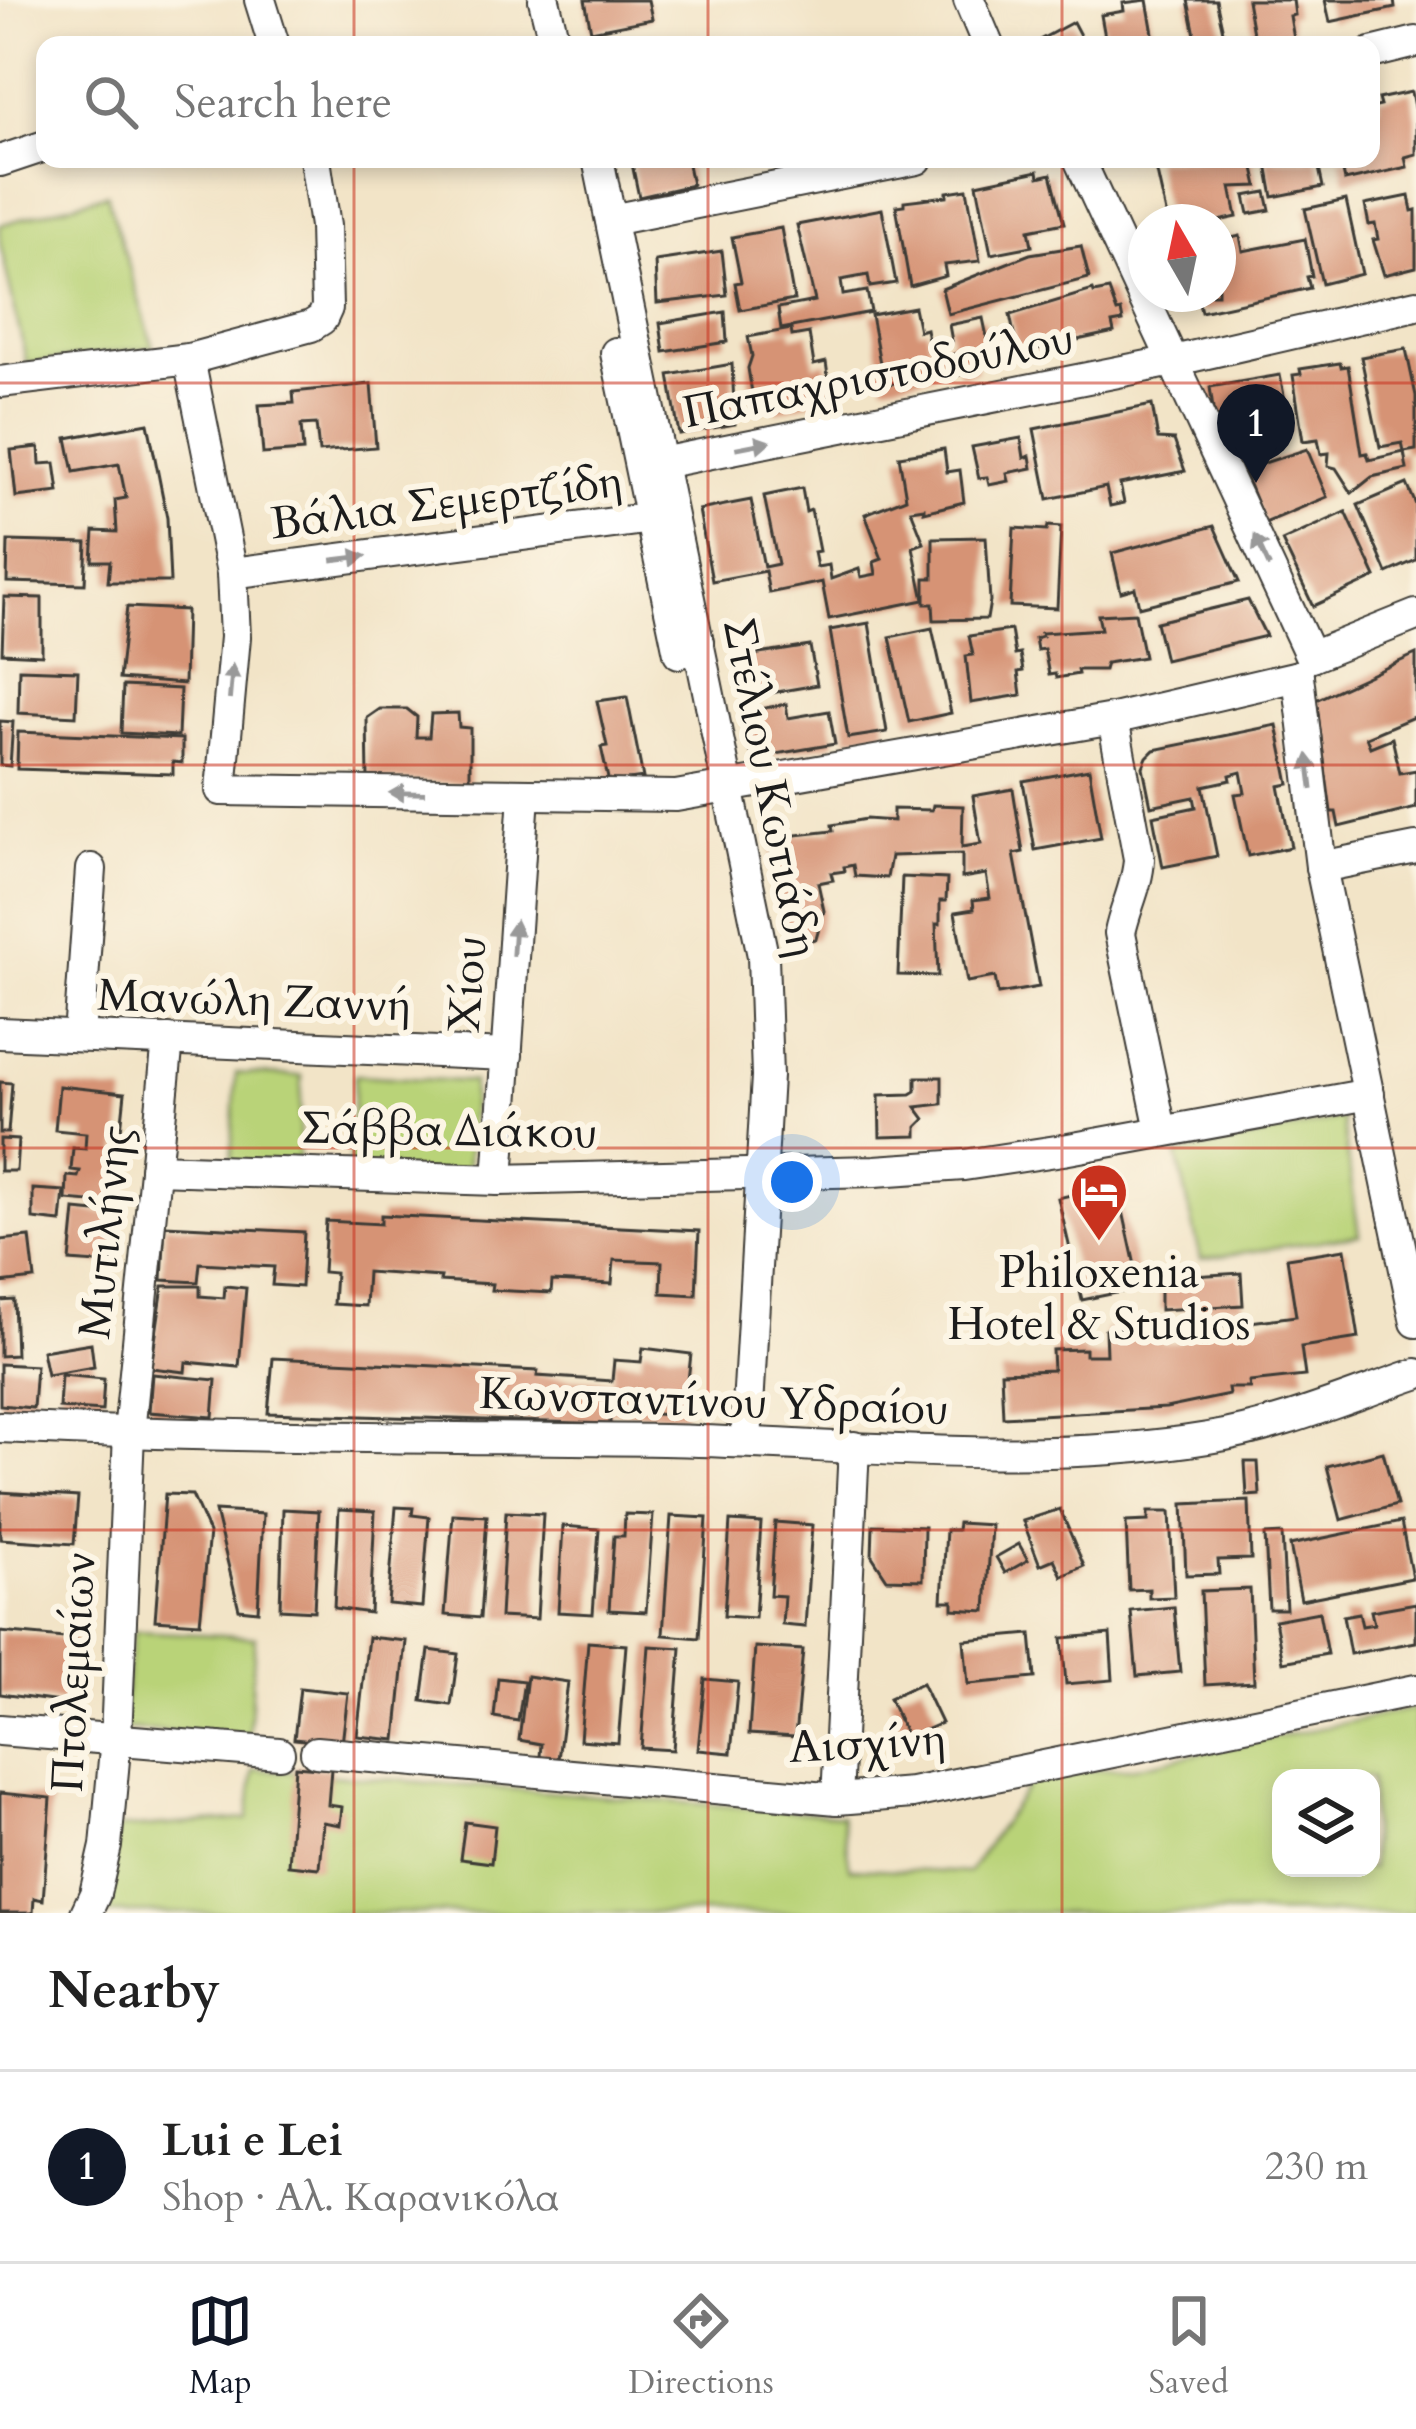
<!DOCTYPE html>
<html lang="en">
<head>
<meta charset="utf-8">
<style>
  body { margin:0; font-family:Cardo,serif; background:#f6f6f6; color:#222 }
  .controls { position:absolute; right:36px; bottom:36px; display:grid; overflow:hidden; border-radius:24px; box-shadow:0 6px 18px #0003 }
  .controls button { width:108px; height:108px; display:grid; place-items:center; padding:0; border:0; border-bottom:3px solid #e0e0e0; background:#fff; color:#222; font:60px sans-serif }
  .compass { position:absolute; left:1128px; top:204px; width:108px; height:108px; border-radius:50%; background:#fff; box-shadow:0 6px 18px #0003; rotate:351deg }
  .you { position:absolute; left:792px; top:1182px; width:42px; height:42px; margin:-30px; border:9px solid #fff; border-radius:50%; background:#1a73e8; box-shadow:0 0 0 18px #1a73e833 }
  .badge { display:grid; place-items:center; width:78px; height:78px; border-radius:50%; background:#111827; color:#fff; font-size:39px; font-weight:700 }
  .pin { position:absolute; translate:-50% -99px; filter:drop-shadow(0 3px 6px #0008) }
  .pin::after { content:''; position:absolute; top:63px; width:42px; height:36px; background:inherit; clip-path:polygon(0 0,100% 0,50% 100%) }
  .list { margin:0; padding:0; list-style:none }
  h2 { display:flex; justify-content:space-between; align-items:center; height:156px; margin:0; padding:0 48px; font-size:51px }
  h2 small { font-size:39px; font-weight:400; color:#767676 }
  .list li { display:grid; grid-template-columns:78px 1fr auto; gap:36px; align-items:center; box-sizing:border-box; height:192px; padding:0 48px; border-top:3px solid #e0e0e0 }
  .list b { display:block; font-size:45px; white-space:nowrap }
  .list p { margin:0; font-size:39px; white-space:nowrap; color:#767676 }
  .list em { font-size:39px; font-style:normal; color:#767676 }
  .icon { flex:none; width:66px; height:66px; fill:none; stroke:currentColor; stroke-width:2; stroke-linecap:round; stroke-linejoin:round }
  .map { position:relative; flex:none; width:1416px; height:1913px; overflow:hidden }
  .search { position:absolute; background:#fff; box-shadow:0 6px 18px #0003; left:36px; right:36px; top:36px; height:132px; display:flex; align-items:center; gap:30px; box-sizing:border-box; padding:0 42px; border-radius:24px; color:#767676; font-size:45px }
  .sheet { height:348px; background:#fff }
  nav { display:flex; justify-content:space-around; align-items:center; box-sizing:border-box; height:168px; border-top:3px solid #e0e0e0; background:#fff; font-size:33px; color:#767676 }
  nav a { display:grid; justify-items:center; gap:6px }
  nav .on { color:#111827 }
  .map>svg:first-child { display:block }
  .green { fill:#b9d378; stroke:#6a784a; stroke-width:3; fill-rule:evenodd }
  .building { fill:#d69375 }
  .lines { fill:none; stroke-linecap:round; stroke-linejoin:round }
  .minor-casing { stroke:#3c3a36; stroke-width:34 }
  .minor { stroke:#fff; stroke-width:30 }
  .oneway { fill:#999 }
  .grid { fill:none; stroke:#c8321e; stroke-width:3; stroke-opacity:0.55 }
  .labels { text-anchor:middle; stroke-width:12; stroke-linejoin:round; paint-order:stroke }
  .street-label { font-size:45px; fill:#1c1c1c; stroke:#fcf5e5 }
  .poi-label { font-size:45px; fill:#1c1c1c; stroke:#fcf5e5 }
</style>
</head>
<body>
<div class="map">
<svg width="1416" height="1913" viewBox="0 0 1416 1913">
  <rect width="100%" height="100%" fill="#fcf5e5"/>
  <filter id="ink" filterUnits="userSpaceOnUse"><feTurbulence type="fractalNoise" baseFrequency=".00833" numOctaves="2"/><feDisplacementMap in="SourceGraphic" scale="24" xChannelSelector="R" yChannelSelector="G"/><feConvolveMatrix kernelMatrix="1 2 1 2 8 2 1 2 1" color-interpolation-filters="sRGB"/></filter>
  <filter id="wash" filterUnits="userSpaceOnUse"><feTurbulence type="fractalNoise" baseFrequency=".004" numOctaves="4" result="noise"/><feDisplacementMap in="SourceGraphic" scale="48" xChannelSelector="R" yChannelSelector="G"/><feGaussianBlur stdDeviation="2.7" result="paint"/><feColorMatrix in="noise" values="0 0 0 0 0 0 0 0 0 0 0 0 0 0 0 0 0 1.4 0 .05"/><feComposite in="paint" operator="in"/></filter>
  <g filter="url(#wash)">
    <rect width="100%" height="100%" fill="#f2e4c7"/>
    <g class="green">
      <polygon points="107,194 153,347 27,364 0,243 0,225"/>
      <polygon points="236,1073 302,1076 298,1167 231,1164"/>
      <polygon points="355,1075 473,1082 467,1179 349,1173"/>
      <polygon points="1342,1118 1359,1235 1201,1259 1177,1155"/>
      <polygon points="134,1631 255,1637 249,1736 120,1729"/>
      <path d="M1416,1708V1913H107L116,1829L248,1819L254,1769L841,1815L850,1868L968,1873L1037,1773L1130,1768ZM1281,1778H1371V1868H1281Z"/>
    </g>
    <g id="blocks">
      <g class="building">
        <polygon points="585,0 648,0 652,19 591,31"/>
        <polygon points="1147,0 1155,45 1030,45 1073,22 1083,41 1105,37 1101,15 1124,11 1123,3"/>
        <polygon points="1188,0 1216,0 1226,45 1197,45"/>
        <polygon points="1247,0 1293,0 1295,15 1290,16 1295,45 1255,45"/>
        <polygon points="1325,0 1394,0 1395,8 1330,22"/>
        <polygon points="1411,92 1416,117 1416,154 1405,157 1407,167 1345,181 1340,159 1371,159 1371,108 1380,106 1378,99"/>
        <polygon points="631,159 687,159 692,185 639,197"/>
        <polygon points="1154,159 1252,159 1258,186 1231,187 1237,217 1214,222 1210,219 1168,222"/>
        <polygon points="1266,159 1317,159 1323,187 1273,197"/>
        <polygon points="1038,171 1039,177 1051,174 1064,223 1029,230 1032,246 991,254 977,184"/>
        <polygon points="967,189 980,261 944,265 946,276 910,286 896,206 904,205 904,201 947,196 947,192"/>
        <polygon points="1266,192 1270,210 1249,214 1245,196"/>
        <polygon points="1409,196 1412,211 1416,210 1416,267 1384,275 1373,240 1378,239 1375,224 1369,225 1365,205"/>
        <polygon points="1346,200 1362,274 1322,284 1305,209"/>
        <polygon points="882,209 896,283 870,287 868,275 841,280 843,295 867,291 871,312 781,329 778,308 815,301 797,225"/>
        <polygon points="781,228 794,300 740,310 735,283 741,282 732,237"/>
        <polygon points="1240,236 1243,251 1305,239 1312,276 1307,277 1310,288 1201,312 1197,294 1218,294 1218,241"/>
        <polygon points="1081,246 1089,278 948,314 942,289 1030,254"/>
        <polygon points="722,251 727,295 657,303 655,261"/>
        <polygon points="1093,290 1094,293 1109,290 1117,312 1121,311 1123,321 1112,323 1114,332 1018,353 1010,315"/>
        <polygon points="914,307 919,331 926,329 935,375 884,385 871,315"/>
        <polygon points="725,312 727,342 664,352 660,323"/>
        <polygon points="983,318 991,356 975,359 977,371 959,375 955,354 939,357 936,344 952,341 949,325"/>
        <polygon points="791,329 792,336 809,333 814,365 826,362 831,397 776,412 775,407 755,411 748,368 752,356 748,337"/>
        <polygon points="1406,349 1416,396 1416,450 1404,452 1402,443 1380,447 1361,357"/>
        <polygon points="1340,363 1341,367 1348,366 1362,454 1367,453 1369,460 1404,452 1407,469 1372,477 1352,493 1336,468 1328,466 1329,453 1321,454 1318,439 1303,441 1293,375 1301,374 1300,369"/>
        <polygon points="732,364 735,424 679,434 669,375"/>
        <polygon points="1280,375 1291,431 1235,457 1213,409 1210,387"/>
        <polygon points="371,384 376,447 319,452 316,424 301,425 303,451 263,454 259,405 294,403 293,392"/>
        <polygon points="1152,405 1158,439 1174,440 1185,471 1120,484 1124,503 1110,506 1106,487 1048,499 1034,429"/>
        <polygon points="148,423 167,518 170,582 108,582 110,561 92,561 94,531 117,532 115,500 126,498 119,464 74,472 67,438"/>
        <polygon points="1021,438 1024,458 1030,456 1032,468 1007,473 1009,481 989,485 987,477 979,478 972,447"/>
        <polygon points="39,447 40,464 55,463 59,492 16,497 11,450"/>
        <polygon points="944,449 947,472 960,470 964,502 924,512 924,508 911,510 924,543 913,547 924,600 829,619 822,582 769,593 765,571 712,581 699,510 751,500 764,567 778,564 764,496 802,488 806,512 811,510 819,551 814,552 817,567 829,565 831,579 859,569 861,577 876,574 874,562 882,559 865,514 906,498 899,456"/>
        <polygon points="1307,449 1327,497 1265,523 1243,470"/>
        <polygon points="1407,484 1416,505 1416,560 1387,573 1358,505"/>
        <polygon points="1346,512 1376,577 1313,606 1282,541"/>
        <polygon points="1048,526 1061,527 1057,608 1010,606 1014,528 1047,530"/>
        <polygon points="1214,526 1239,582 1139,607 1135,588 1121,592 1112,553"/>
        <polygon points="986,537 990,601 987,619 934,620 933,604 925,604 925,578 933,578 933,538"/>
        <polygon points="8,541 87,543 85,584 7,582"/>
        <polygon points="4,597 42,598 42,655 2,653"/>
        <polygon points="1248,600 1266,636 1165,660 1156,622"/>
        <polygon points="127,607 186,610 184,684 119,679"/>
        <polygon points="1135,613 1144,657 1106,663 1104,670 1077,670 1078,674 1056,678 1055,674 1049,675 1044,649 1037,650 1035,638 1042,636 1041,633 1101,629 1098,615"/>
        <polygon points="869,623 887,732 848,738 830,630"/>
        <polygon points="932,628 951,713 909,722 890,637"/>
        <polygon points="1011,630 1015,655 1020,654 1023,671 1018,672 1021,695 971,703 966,656 973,655 969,636"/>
        <polygon points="810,646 817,685 741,698 734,658"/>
        <polygon points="1416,654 1416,716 1366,737 1370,747 1392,738 1400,773 1416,770 1416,808 1339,827 1336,812 1331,812 1316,700"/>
        <polygon points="19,669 78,671 76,716 18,713"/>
        <polygon points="123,686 180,689 178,736 121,733"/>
        <polygon points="627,697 643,778 609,783 601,747 607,746 597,701"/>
        <polygon points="786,704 788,718 829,711 835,744 752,758 744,712"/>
        <polygon points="380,709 407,709 417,717 416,737 429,737 431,714 458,713 459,727 470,728 470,784 368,779 367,718"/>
        <polygon points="0,721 13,722 10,766 0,765"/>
        <polygon points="1277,725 1289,784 1279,786 1291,847 1248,856 1235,794 1245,793 1241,772 1230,775 1231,780 1203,786 1217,856 1163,867 1153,816 1196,807 1194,797 1151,806 1143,767 1147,757 1154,750"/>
        <polygon points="18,732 182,739 182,763 173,762 173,774 17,769"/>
        <polygon points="1089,769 1101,838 1035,850 1023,781"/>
        <polygon points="1013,789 1023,852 1014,854 1039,987 998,994 995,977 967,982 955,912 974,909 973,900 990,898 986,874 962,878 962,854 891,856 887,878 855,876 853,865 844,867 845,871 831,873 833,880 818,883 824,911 816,939 790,944 769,838 833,831 832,825 866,819 893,821 893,809 932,810 933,805 963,806 962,847 981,844 973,796"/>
        <polygon points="902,877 947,879 946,901 940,901 940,924 936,924 938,976 898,975"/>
        <polygon points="916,1077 942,1077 942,1104 916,1107 925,1119 917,1127 917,1136 880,1137 879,1095 911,1094 916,1091"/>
        <polygon points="0,1082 12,1083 8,1133 0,1133"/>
        <polygon points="59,1086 125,1093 113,1204 66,1200 67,1176 78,1177 80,1171 71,1170 73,1148 85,1149 86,1133 55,1130"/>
        <polygon points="0,1139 18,1140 16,1171 0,1171"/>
        <polygon points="1117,1184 1140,1288 1082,1300 1058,1198"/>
        <polygon points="33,1189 64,1191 61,1222 33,1219"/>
        <polygon points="75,1210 117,1214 112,1264 70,1261"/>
        <polygon points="381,1215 699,1231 696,1295 661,1293 662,1262 614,1260 612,1284 552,1281 551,1293 491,1290 492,1284 440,1281 441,1277 367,1272 365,1306 333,1304 335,1273 323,1272 326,1221 381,1224"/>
        <polygon points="165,1225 304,1232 301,1287 272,1285 274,1267 200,1263 198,1282 162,1280"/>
        <polygon points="30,1237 35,1279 0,1283 0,1240"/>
        <polygon points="1345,1249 1359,1338 1301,1347 1305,1376 1249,1382 1250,1388 1228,1388 1229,1395 1166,1408 1003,1417 1001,1372 1053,1370 1052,1350 1085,1349 1085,1355 1106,1355 1105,1329 1161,1326 1162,1343 1180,1342 1180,1331 1296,1316 1287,1258"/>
        <polygon points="1241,1273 1243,1305 1160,1310 1160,1278"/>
        <polygon points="163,1286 200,1286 200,1296 224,1298 225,1286 246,1288 239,1367 186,1362 185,1372 151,1368"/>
        <polygon points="14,1300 16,1355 0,1356 0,1301"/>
        <polygon points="91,1343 94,1367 47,1375 42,1351"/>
        <polygon points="643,1348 691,1354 684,1416 610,1411 610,1424 268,1413 273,1358 538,1371 537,1376 612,1381 614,1360 641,1362"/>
        <polygon points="0,1364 36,1366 33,1408 0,1405"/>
        <polygon points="152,1374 216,1380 213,1417 149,1412"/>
        <polygon points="61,1375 104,1379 102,1411 59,1408"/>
        <polygon points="1383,1452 1397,1505 1341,1520 1327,1466"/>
        <polygon points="1245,1462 1258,1462 1260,1495 1247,1496"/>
        <polygon points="0,1492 78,1497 74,1544 0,1539"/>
        <polygon points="165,1494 192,1495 209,1533 200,1623 155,1620"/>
        <polygon points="1249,1501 1251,1559 1218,1560 1219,1574 1186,1575 1183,1504"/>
        <polygon points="396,1507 413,1508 412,1515 429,1517 422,1607 388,1604"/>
        <polygon points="283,1509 319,1511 314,1611 280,1609"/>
        <polygon points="339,1509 375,1511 370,1613 334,1608"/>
        <polygon points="1060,1509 1084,1566 1062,1576 1054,1559 1040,1565 1023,1521"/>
        <polygon points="215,1511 263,1514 258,1611 239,1609"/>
        <polygon points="506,1512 543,1514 537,1619 500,1617"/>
        <polygon points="1148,1512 1170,1512 1174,1597 1149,1598 1149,1589 1129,1590 1126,1522 1148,1521"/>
        <polygon points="453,1514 487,1516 480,1618 445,1615"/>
        <polygon points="625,1514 653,1515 646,1612 609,1610 614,1536 624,1536"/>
        <polygon points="671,1516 707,1518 699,1638 663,1635"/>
        <polygon points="730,1521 761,1523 755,1618 724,1616"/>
        <polygon points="775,1522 812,1525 805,1627 782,1625 784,1596 770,1595"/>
        <polygon points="1401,1522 1412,1578 1301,1600 1290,1545"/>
        <polygon points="958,1523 991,1525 986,1611 953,1609 953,1601 942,1601 946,1530 957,1530"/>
        <polygon points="873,1525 924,1527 923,1580 887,1579 872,1556"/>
        <polygon points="563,1526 599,1529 593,1614 558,1612"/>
        <polygon points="1282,1534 1286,1609 1269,1609 1265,1535"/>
        <polygon points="1019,1544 1028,1560 1005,1573 996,1557"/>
        <polygon points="1250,1589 1254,1682 1205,1685 1201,1591"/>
        <polygon points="1416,1603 1416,1642 1350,1654 1343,1616 1359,1613 1362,1626 1374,1624 1371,1611"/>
        <polygon points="1174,1607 1180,1672 1137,1676 1131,1611"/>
        <polygon points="1319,1612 1327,1654 1283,1662 1275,1620"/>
        <polygon points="0,1632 75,1639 67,1703 0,1694"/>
        <polygon points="1031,1634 1035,1678 968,1684 964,1640"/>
        <polygon points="1110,1634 1113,1680 1066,1684 1062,1638"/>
        <polygon points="368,1637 406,1641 396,1740 357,1736"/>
        <polygon points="588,1642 626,1645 618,1743 580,1740"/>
        <polygon points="649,1646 681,1648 673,1750 641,1748"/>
        <polygon points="755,1647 803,1650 795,1737 749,1734"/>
        <polygon points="429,1650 458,1654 451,1705 422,1701"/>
        <polygon points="527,1676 568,1682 558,1759 540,1757 541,1744 519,1740"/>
        <polygon points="498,1678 524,1681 518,1721 494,1717"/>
        <polygon points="705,1679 738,1682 731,1753 698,1750"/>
        <polygon points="922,1683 941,1723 923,1731 926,1737 910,1744 889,1698"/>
        <polygon points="300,1688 348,1693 342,1744 294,1739"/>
        <polygon points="295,1766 331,1769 328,1805 342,1807 340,1825 323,1822 319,1868 288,1865"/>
        <polygon points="0,1793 51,1798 43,1900 34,1898 33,1913 0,1913"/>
        <polygon points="465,1822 495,1826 491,1863 460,1859"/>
      </g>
    </g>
  </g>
  <g filter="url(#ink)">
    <use href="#blocks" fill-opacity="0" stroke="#3c3a36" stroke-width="3"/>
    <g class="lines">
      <g class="minor-casing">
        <g id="minor">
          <polyline points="260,0 274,45"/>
          <polyline points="544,0 555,45"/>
          <polyline points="969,0 988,45"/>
          <polyline points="1371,53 1416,42"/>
          <polyline points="598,159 763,956 767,1076 746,1442"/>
          <polyline points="1079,159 1311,657"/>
          <polyline points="0,161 45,146"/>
          <polyline points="611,220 917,159"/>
          <polyline points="616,353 679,653"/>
          <polyline points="189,359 232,573 235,637 221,790 676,796 1113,719 1298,676"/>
          <polyline points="0,382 189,359 311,326 322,319 327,308 325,226 315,159"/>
          <polyline points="641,467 1173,361 1416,305"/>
          <polyline points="232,573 667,516"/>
          <polyline points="1311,657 1416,615"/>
          <polyline points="1298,676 1321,867 1416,1322"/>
          <path d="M1113,719L1139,859C1138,884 1125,908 1120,933L1161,1130"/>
          <polyline points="1321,867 1416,848"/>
          <polyline points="0,1033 507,1055"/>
          <polyline points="79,1036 91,869"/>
          <polyline points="155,1169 498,1180 875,1171 964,1165 1063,1150 1369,1094"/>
          <polyline points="498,1180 524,795"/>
          <path d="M0,1427C221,1438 442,1437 663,1440C844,1443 1028,1468 1208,1438C1279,1427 1348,1397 1416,1374"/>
          <polyline points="0,1730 279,1753"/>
          <polyline points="316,1752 837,1799 912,1793 1416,1690"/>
          <polyline points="837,1799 854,1447"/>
          <polyline points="86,1913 95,1894 106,1846 116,1738 129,1433 168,1040"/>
        </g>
      </g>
      <use href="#minor" class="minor"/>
    </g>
    <defs><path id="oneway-solid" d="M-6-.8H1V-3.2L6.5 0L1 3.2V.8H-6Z" transform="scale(3)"/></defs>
    <g class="oneway">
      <use href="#oneway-solid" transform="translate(753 445) rotate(-11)"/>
      <use href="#oneway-solid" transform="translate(1262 551) rotate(-115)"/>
      <use href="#oneway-solid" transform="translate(349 558) rotate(-7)"/>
      <use href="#oneway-solid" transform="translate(231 682) rotate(-85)"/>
      <use href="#oneway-solid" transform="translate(1310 772) rotate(-97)"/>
      <use href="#oneway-solid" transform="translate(407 793) rotate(-179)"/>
      <use href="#oneway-solid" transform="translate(514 938) rotate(-86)"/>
    </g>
  </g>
  <path class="grid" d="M354,0V45M708,0V45M1062,0V45M354,159V1913M708,159V1913M1062,159V1913M0,383H1416M0,765H1416M0,1148H1416M0,1530H1416"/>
  <defs>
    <g id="hotel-pin" transform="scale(3)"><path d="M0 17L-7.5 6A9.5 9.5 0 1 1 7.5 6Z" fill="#c8321e" stroke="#fcf5e5"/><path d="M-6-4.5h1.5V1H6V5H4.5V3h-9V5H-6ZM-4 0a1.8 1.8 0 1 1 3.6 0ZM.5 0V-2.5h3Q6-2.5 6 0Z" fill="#fff"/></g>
  </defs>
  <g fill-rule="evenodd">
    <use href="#hotel-pin" x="1099" y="1192"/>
  </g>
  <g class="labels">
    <g class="street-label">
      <text transform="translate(878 374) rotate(-11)" y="16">Παπαχριστοδούλου</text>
      <text transform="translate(446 501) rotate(-7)" y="16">Βάλια Σεμερτζίδη</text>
      <text transform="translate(772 787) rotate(79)" y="16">Στέλιου Κωτιάδη</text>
      <text transform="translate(466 984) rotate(-86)" y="16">Χίου</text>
      <text transform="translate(255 999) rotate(2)" y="16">Μανώλη Ζαννή</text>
      <text transform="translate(449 1129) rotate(1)" y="16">Σάββα Διάκου</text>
      <text transform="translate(104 1232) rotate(-84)" y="16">Μυτιλήνης</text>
      <text transform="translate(714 1400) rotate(2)" y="16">Κωνσταντίνου Υδραίου</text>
      <text transform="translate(72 1672) rotate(-87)" y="16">Πτολεμαίων</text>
      <text transform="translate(867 1742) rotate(-3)" y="16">Αισχίνη</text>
    </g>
    <g class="poi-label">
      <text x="1099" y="1287">Philoxenia<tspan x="1099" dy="52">Hotel &amp; Studios</tspan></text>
    </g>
  </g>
</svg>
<div class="controls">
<button><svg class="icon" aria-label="layers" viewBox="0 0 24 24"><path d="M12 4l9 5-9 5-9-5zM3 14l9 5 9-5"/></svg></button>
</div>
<svg class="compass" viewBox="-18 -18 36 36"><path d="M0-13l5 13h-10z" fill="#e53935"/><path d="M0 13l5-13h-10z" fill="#767676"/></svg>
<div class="you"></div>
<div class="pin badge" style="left:1256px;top:483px">1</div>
<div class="search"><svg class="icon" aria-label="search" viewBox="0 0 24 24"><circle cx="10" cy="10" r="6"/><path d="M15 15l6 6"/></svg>Search here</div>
</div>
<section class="sheet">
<h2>Nearby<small></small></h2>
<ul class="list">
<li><span class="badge">1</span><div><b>Lui e Lei</b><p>Shop · Αλ. Καρανικόλα</p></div><em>230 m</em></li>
</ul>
</section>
<nav>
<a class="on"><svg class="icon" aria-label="map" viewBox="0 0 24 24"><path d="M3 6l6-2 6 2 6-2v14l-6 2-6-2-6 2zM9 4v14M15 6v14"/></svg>Map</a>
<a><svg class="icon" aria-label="directions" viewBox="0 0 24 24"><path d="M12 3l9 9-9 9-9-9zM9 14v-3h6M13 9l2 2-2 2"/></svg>Directions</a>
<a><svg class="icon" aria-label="saved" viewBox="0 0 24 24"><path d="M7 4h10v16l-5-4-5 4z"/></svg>Saved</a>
</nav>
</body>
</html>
